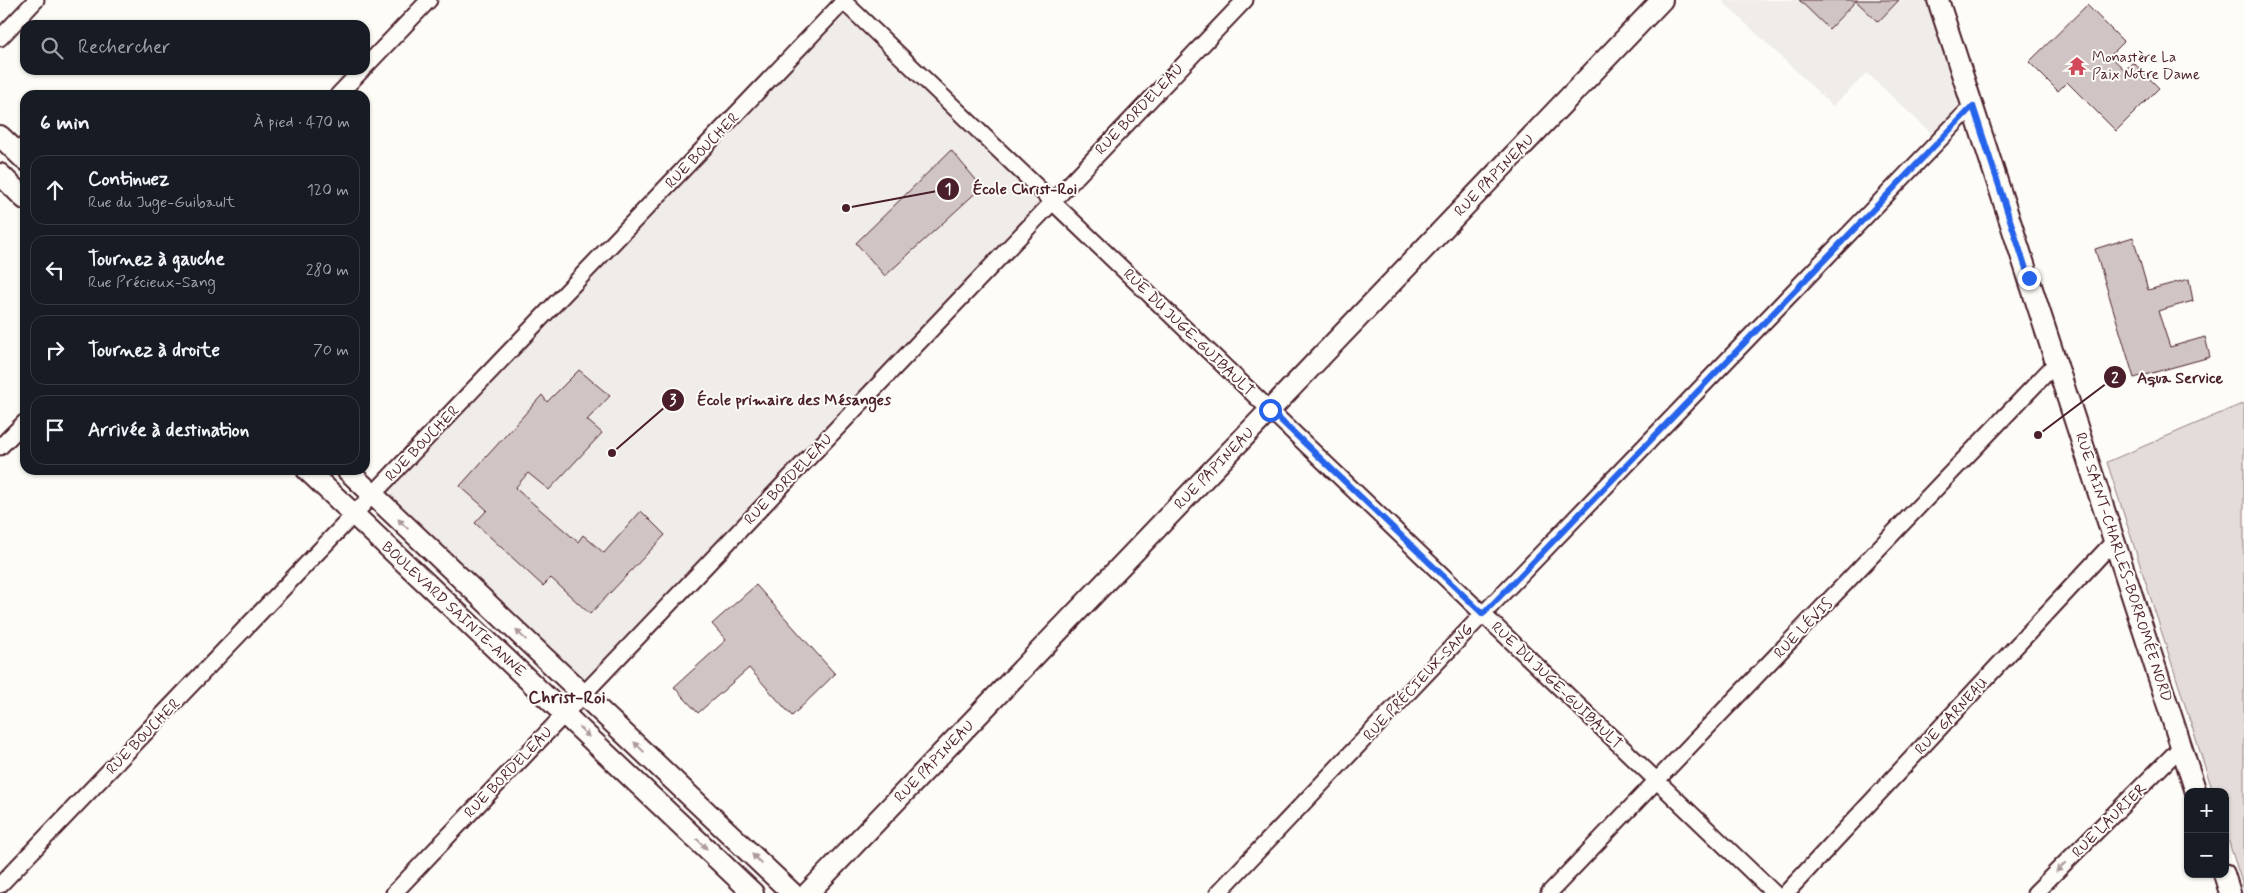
<!DOCTYPE html>
<html lang="fr">
<head>
<meta charset="utf-8">
<style>
  body { margin:0; font-family:Mynerve,sans-serif; background:#242831; color:#f1f3f6 }
  .controls { position:absolute; right:15px; bottom:15px; display:grid; overflow:hidden; border-radius:10px; box-shadow:0 1px 4px #0004 }
  .controls button { width:45px; height:45px; display:grid; place-items:center; padding:0; border:0; border-bottom:1px solid #363941; background:#171b24; color:#f1f3f6; font:25px sans-serif }
  .stop { position:absolute; width:15px; height:15px; margin:-11px; border:4px solid #2563eb; border-radius:50%; background:#fff }
  .stop.end { background:#2563eb; border-color:#fff; box-shadow:0 1px 5px #0008 }
  .list { margin:0; padding:0; list-style:none }
  h2 { display:flex; justify-content:space-between; align-items:center; height:65px; margin:0; padding:0 20px; font-size:21px }
  h2 small { font-size:16px; font-weight:400; color:#9ea1a6 }
  .list li { display:grid; grid-template-columns:32px 1fr auto; gap:15px; align-items:center; box-sizing:border-box; height:70px; margin:0 10px 10px; padding:0 10px; border:1px solid #363941; border-radius:15px }
  .list b { display:block; font-size:19px; white-space:nowrap }
  .list p { margin:0; font-size:16px; white-space:nowrap; color:#9ea1a6 }
  .list em { font-size:16px; font-style:normal; color:#9ea1a6 }
  .icon { flex:none; width:28px; height:28px; fill:none; stroke:currentColor; stroke-width:2; stroke-linecap:round; stroke-linejoin:round }
  .map { position:relative; flex:none; width:2244px; height:893px; overflow:hidden }
  .search { position:absolute; background:#171b24; box-shadow:0 1px 4px #0004; left:20px; top:20px; width:350px; height:55px; display:flex; align-items:center; gap:12px; box-sizing:border-box; padding:0 18px; border-radius:15px; color:#9ea1a6; font-size:19px }
  .panel { position:absolute; background:#171b24; box-shadow:0 1px 4px #0004; left:20px; top:90px; width:350px; height:385px; border-radius:15px }
  .map>svg:first-child { display:block }
  .built { fill:#f0ece8 }
  .green { fill:#e3dcda; stroke:#967e82 }
  .building { fill:#d0c5c4; stroke:#4a1f2b }
  .lines { fill:none; stroke-linecap:round; stroke-linejoin:round }
  .street-casing { stroke:#4a1f2b; stroke-width:19 }
  .secondary-casing { stroke:#4a1f2b; stroke-width:24 }
  .street { stroke:#fdfcf7; stroke-width:15 }
  .secondary { stroke:#fdfcf7; stroke-width:20 }
  .oneway { fill:#ac999b }
  .route { stroke:#2563eb; stroke-width:6 }
  .labels { text-anchor:middle; stroke-width:4; stroke-linejoin:round; paint-order:stroke }
  .poi-label { font-size:15px; fill:#4a1f2b; stroke:#fdfcf7; text-anchor:start }
  .street-label { font-size:15px; fill:#4a1f2b; stroke:#fdfcf7 }
  .quarter-label { font-size:18px; font-weight:bold; fill:#4a1f2b; stroke:#fdfcf7 }
  .leader { fill:none; stroke:#4a1f2b; stroke-width:2 }
  .callout-dot { fill:#4a1f2b; stroke:#fdfcf7; stroke-width:2 }
  .mark-label { font-size:15px; text-anchor:middle; font-weight:bold; fill:#fff }
  .callout-label { font-size:16px; text-anchor:middle; font-weight:bold; fill:#4a1f2b; stroke:#fdfcf7; stroke-width:4; stroke-linejoin:round; paint-order:stroke }
</style>
</head>
<body>
<div class="map">
<svg width="2244" height="893" viewBox="0 0 2244 893">
  <rect width="100%" height="100%" fill="#fdfcf7"/>
  <filter id="ink" filterUnits="userSpaceOnUse"><feTurbulence type="fractalNoise" baseFrequency=".02" numOctaves="2"/><feDisplacementMap in="SourceGraphic" scale="10" xChannelSelector="R" yChannelSelector="G"/><feConvolveMatrix kernelMatrix="1 2 1 2 8 2 1 2 1" color-interpolation-filters="sRGB"/></filter>
  <g filter="url(#ink)">
    <g class="built">
      <polygon points="1721,0 1930,0 1963,100 1933,135 1867,73 1833,106"/>
      <polygon points="844,1 1052,201 583,694 373,495"/>
    </g>
    <polygon class="green" points="2244,403 2244,889 2225,830 2225,792 2213,792 2107,462"/>
    <g class="building">
      <polygon points="1799,0 1899,0 1878,22 1856,1 1829,29"/>
      <polygon points="2087,5 2124,42 2110,56 2125,70 2133,62 2159,88 2116,131 2067,82 2058,91 2029,62"/>
      <polygon points="951,150 982,187 885,276 856,243"/>
      <polygon points="2133,237 2148,290 2189,279 2193,301 2158,311 2170,347 2205,337 2210,357 2134,378 2095,249"/>
      <polygon points="579,370 610,396 587,420 602,433 549,490 528,473 515,488 578,542 583,535 604,553 641,511 665,535 590,614 551,578 543,586 475,523 487,510 460,486 542,395 547,402"/>
      <polygon points="756,585 835,674 792,716 749,668 698,713 674,687 726,640 712,624"/>
    </g>
    <g class="lines">
      <g class="street-casing">
        <g id="street">
          <polyline points="842,0 1774,893"/>
          <polyline points="0,38 36,0"/>
          <polyline points="365,67 429,0"/>
          <polyline points="338,95 362,70"/>
          <polyline points="0,447 25,422"/>
          <polyline points="0,885 845,0"/>
          <polyline points="394,893 1245,0"/>
          <polyline points="1218,893 1483,614 1973,105"/>
          <polyline points="1549,893 2057,362"/>
          <polyline points="1786,893 2115,540"/>
          <polyline points="2035,893 2182,746"/>
        </g>
      </g>
      <g class="secondary-casing">
        <g id="secondary">
          <polyline points="1938,0 2196,792"/>
          <polyline points="0,136 25,160"/>
          <polyline points="0,174 25,199"/>
          <polyline points="307,470 753,893"/>
          <polyline points="347,470 792,893"/>
          <polyline points="2224,874 2230,893"/>
          <polyline points="808,893 1662,0"/>
        </g>
      </g>
      <use href="#street" class="street"/>
      <use href="#secondary" class="secondary"/>
    </g>
    <defs><path id="oneway-solid" d="M-6-.8H1V-3.2L6.5 0L1 3.2V.8H-6Z" transform="scale(1.25)"/></defs>
    <g class="oneway">
      <use href="#oneway-solid" transform="translate(403 524) rotate(-136)"/>
      <use href="#oneway-solid" transform="translate(521 635) rotate(-137)"/>
      <use href="#oneway-solid" transform="translate(584 732) rotate(44)"/>
      <use href="#oneway-solid" transform="translate(639 747) rotate(-136)"/>
      <use href="#oneway-solid" transform="translate(702 844) rotate(44)"/>
      <use href="#oneway-solid" transform="translate(757 859) rotate(-136)"/>
      <use href="#oneway-solid" transform="translate(2061 867) rotate(135)"/>
    </g>
  </g>
  <g class="lines" filter="url(#ink)">
    <polyline class="route" points="1270,410 1483,614 1973,106 2029,278"/>
  </g>
  <defs>
    <g id="temple-bare" transform="scale(1.5)"><path d="M0-6L5-2H3V0L6.5 2.5H4V6H1.5V3h-3V6H-4V2.5H-6.5L-3 0V-2H-5Z" fill="#d1495b" stroke="#fdfcf7" stroke-width="2.5" paint-order="stroke"/></g>
  </defs>
  <g fill-rule="evenodd">
    <use href="#temple-bare" x="2077" y="66"/>
  </g>
  <g class="labels">
    <g class="poi-label">
      <text x="2092" y="62">Monastère La<tspan x="2092" dy="17">Paix Notre Dame</tspan></text>
    </g>
    <g class="street-label">
      <text transform="translate(1139 109) rotate(-46)" y="5">RUE BORDELEAU</text>
      <text transform="translate(702 150) rotate(-46)" y="5">RUE BOUCHER</text>
      <text transform="translate(1494 175) rotate(-46)" y="5">RUE PAPINEAU</text>
      <text transform="translate(1189 332) rotate(44)" y="5">RUE DU JUGE-GUIBAULT</text>
      <text transform="translate(422 443) rotate(-46)" y="5">RUE BOUCHER</text>
      <text transform="translate(1214 468) rotate(-46)" y="5">RUE PAPINEAU</text>
      <text transform="translate(788 479) rotate(-46)" y="5">RUE BORDELEAU</text>
      <text transform="translate(2124 567) rotate(72)" y="5">RUE SAINT-CHARLES-BORROMÉE NORD</text>
      <text transform="translate(454 609) rotate(43)" y="5">BOULEVARD SAINTE-ANNE</text>
      <text transform="translate(1803 628) rotate(-46)" y="5">RUE LÉVIS</text>
      <text transform="translate(1418 682) rotate(-47)" y="5">RUE PRÉCIEUX-SANG</text>
      <text transform="translate(1557 685) rotate(44)" y="5">RUE DU JUGE-GUIBAULT</text>
      <text transform="translate(1951 716) rotate(-47)" y="5">RUE GARNEAU</text>
      <text transform="translate(143 736) rotate(-46)" y="5">RUE BOUCHER</text>
      <text transform="translate(934 761) rotate(-46)" y="5">RUE PAPINEAU</text>
      <text transform="translate(508 772) rotate(-46)" y="5">RUE BORDELEAU</text>
      <text transform="translate(2109 820) rotate(-45)" y="5">RUE LAURIER</text>
    </g>
    <g class="quarter-label">
      <text x="567" y="703">Christ-Roi</text>
    </g>
  </g>
  <path class="leader" d="M846 208L948 189M2038 435L2115 377M612 453L673 400"/>
  <g class="callout-dot">
    <circle cx="846" cy="208" r="5"/>
    <circle cx="2038" cy="435" r="5"/>
    <circle cx="612" cy="453" r="5"/>
    <circle cx="948" cy="189" r="12"/>
    <circle cx="2115" cy="377" r="12"/>
    <circle cx="673" cy="400" r="12"/>
  </g>
  <g class="mark-label">
    <text x="948" y="194">1</text>
    <text x="2115" y="383">2</text>
    <text x="673" y="405">3</text>
  </g>
  <g class="callout-label">
    <text x="1025" y="194">École Christ-Roi</text>
    <text x="2180" y="383">Aqua Service</text>
    <text x="794" y="405">École primaire des Mésanges</text>
  </g>
</svg>
<div class="controls">
<button>+</button>
<button>−</button>
</div>
<div class="stop" style="left:1270px;top:410px"></div>
<div class="stop end" style="left:2029px;top:278px"></div>
<div class="search"><svg class="icon" aria-label="search" viewBox="0 0 24 24"><circle cx="10" cy="10" r="6"/><path d="M15 15l6 6"/></svg>Rechercher</div>
<section class="panel">
<h2>6 min<small>À pied · 470 m</small></h2>
<ul class="list">
<li><svg class="icon" aria-label="ahead" viewBox="0 0 24 24"><path d="M12 20V5M6 11l6-6 6 6"/></svg><div><b>Continuez</b><p>Rue du Juge-Guibault</p></div><em>120 m</em></li>
<li><svg class="icon" aria-label="left" viewBox="0 0 24 24"><path d="M17 20v-9H6M10 6l-5 5 5 5"/></svg><div><b>Tournez à gauche</b><p>Rue Précieux-Sang</p></div><em>280 m</em></li>
<li><svg class="icon" aria-label="right" viewBox="0 0 24 24"><path d="M7 20v-9h11M14 6l5 5-5 5"/></svg><div><b>Tournez à droite</b></div><em>70 m</em></li>
<li><svg class="icon" aria-label="arrive" viewBox="0 0 24 24"><path d="M6 21V4h12l-3 4 3 4H6"/></svg><div><b>Arrivée à destination</b></div></li>
</ul>
</section>
</div>
</body>
</html>
